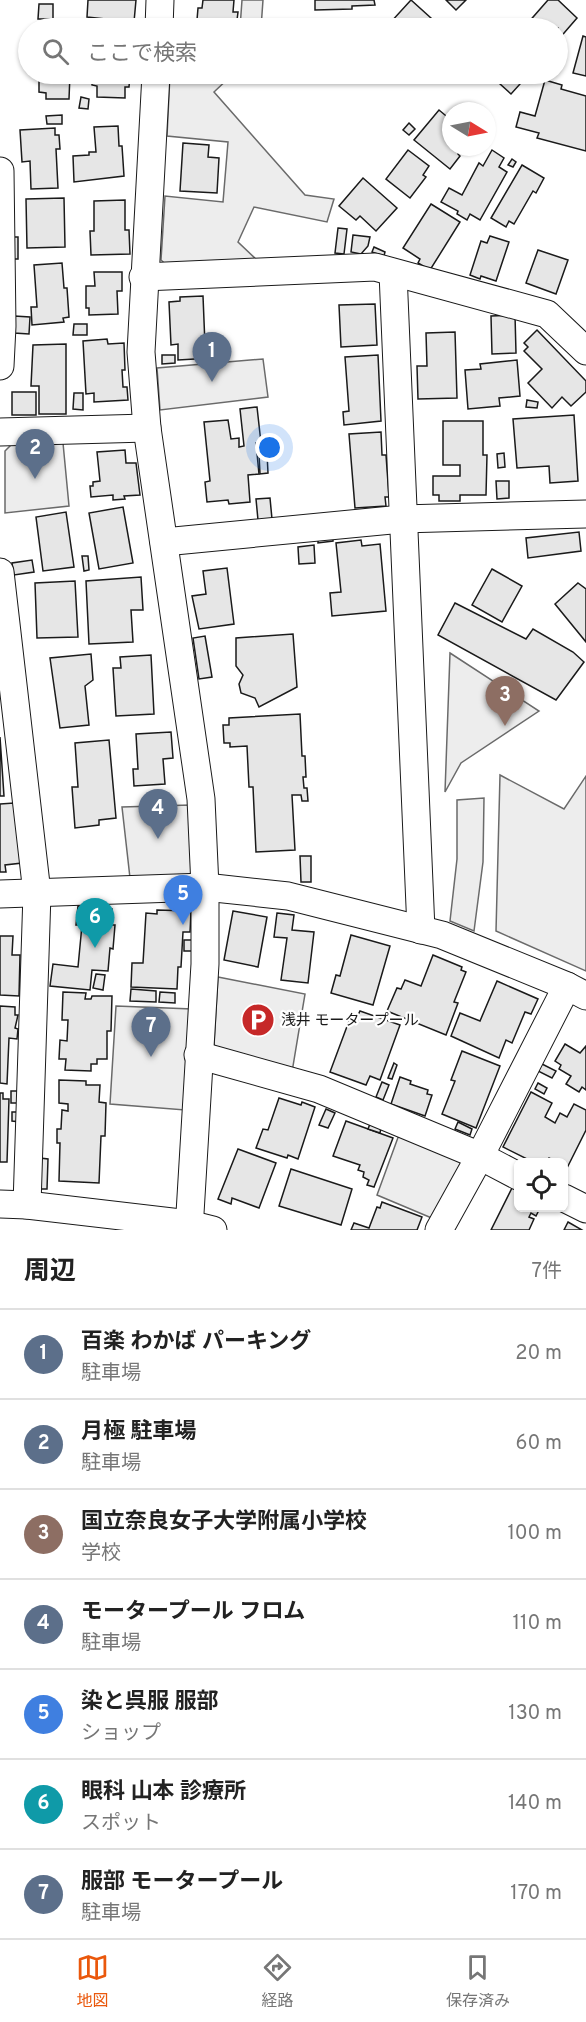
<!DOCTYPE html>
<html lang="ja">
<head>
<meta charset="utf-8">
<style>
  body { margin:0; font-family:Overpass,"Noto Sans JP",sans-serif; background:#f2f2f2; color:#222 }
  .controls { position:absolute; right:18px; bottom:18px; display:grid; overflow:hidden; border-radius:9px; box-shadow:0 2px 4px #0004 }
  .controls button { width:54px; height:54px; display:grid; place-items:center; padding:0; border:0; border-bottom:2px solid #e0e0e0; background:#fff; color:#222; font:30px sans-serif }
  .compass { position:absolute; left:442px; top:102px; width:54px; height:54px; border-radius:50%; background:#fff; box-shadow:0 2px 4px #0004; rotate:100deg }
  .you { position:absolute; left:270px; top:448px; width:21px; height:21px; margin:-15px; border:4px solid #fff; border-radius:50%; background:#1a73e8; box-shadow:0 0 0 9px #1a73e833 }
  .badge { display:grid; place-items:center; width:39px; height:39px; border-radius:50%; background:#ea580c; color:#fff; font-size:20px; font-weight:700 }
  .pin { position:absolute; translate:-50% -50px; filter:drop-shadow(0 2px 3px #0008) }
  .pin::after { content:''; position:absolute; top:32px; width:21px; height:18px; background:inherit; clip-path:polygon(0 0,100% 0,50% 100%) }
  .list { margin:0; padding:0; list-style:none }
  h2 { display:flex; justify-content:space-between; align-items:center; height:78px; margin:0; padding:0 24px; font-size:26px }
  h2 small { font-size:20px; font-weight:400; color:#767676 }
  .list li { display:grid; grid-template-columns:39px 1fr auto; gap:18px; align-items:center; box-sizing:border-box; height:90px; padding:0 24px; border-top:2px solid #e0e0e0 }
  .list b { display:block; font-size:22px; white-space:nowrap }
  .list p { margin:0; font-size:20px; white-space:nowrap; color:#767676 }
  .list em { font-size:20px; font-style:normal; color:#767676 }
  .icon { flex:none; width:33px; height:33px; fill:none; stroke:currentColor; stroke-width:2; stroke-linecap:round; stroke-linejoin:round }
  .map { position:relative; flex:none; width:586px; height:1230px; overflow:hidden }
  .search { position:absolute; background:#fff; box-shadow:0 2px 4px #0004; left:18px; right:18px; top:18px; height:66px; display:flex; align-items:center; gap:15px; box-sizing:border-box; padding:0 21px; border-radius:33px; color:#767676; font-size:22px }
  .sheet { height:708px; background:#fff }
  nav { display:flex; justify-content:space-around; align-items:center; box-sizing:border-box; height:84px; border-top:2px solid #e0e0e0; background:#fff; font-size:16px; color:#767676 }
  nav a { display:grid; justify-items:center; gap:3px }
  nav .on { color:#ea580c }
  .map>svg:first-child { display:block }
  .built { fill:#ededed; stroke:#6a6a6a; stroke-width:1.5 }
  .building { fill:#e6e6e6; stroke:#1a1a1a; stroke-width:1.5 }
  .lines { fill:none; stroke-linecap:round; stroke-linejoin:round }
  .minor-casing { stroke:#1a1a1a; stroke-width:29 }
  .minor { stroke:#fff; stroke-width:27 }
  .labels { text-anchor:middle; stroke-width:4.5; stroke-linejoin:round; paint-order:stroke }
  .poi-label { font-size:15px; fill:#1a1a1a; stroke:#fff; text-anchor:start }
</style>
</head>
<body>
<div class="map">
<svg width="586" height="1230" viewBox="0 0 586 1230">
  <rect width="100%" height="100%" fill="#fff"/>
  <g class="built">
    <polygon points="242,0 263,0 261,28 240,28"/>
    <polygon points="170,74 233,74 214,92 305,195 334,199 327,222 254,207 238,242 259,262 171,269 161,260 165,196 223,202 228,142 167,136"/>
    <polygon points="263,359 268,397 160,410 157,368"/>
    <polygon points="63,443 69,506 5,513 5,451 11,445"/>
    <polygon points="450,653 539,711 461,763 445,792"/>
    <polygon points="500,775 564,809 586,776 586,971 496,931"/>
    <polygon points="484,798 483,862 474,931 450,921 457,859 457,800"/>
    <polygon points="190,805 193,871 189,876 130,878 122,807"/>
    <polygon points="218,977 305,994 292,1072 214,1046"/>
    <polygon points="116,1006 192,1009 185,1110 110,1104"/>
    <polygon points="400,1132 462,1163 434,1219 377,1195"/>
  </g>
  <g class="building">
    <polygon points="88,0 136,0 134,22 87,17"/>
    <polygon points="203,0 234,0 233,12 238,12 236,28 199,28 200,20 197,20 198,8 202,8"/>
    <polygon points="315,0 374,0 375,5 352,6 352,9 315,10"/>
    <polygon points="411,0 442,28 395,28 389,24"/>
    <polygon points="446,0 466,0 456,10"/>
    <polygon points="548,0 558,0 577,18 558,40 558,28 532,28 527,24"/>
    <polygon points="39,4 53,4 53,19 38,19"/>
    <polygon points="498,23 505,28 493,28"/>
    <polygon points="583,36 586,37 586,76 573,73"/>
    <polygon points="39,74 70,74 69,99 46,99 46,93 39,92"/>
    <polygon points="92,74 130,74 129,87 125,87 125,98 97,97 97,86 92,85"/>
    <polygon points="489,74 529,74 511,94"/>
    <polygon points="545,80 562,85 561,89 586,96 586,151 537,138 539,133 516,127 520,112 535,116"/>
    <polygon points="81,97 89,99 88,109 79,108"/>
    <polygon points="439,110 451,120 451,147 464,147 458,154 460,156 450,169 414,140"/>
    <polygon points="62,115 62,124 47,124 46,116"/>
    <polygon points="409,123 415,129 409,135 403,130"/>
    <polygon points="118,126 119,146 122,146 124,176 74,182 73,156 89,155 89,152 96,152 94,127"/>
    <polygon points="55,128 55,135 59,135 60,149 56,149 58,188 31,189 30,161 22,162 20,130"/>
    <polygon points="183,143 209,145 208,157 219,158 217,193 180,191"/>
    <polygon points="408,150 429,166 423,175 426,177 410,198 386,179"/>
    <polygon points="492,150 504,158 499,167 507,172 480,220 470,214 467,220 457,214 458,211 441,202 449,188 462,195 479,163 483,166"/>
    <polygon points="512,159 516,162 513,167 508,165"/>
    <polygon points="522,165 544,178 536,193 533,191 514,224 509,221 506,227 491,218"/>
    <polygon points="363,178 397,208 376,231 360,216 356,220 339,206"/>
    <polygon points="64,198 65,247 27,248 26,199"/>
    <polygon points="125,200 125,230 129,230 130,254 91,255 90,231 94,231 94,201"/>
    <polygon points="431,204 460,222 430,270 418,263 420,259 403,248"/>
    <polygon points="338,228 347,229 344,254 335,253"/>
    <polygon points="353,235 370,237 368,246 361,254 351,252"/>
    <polygon points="490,236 509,242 496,281 481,276 480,279 470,275 481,241 487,243"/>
    <polygon points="11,237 18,237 18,259 12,259"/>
    <polygon points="374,247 385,252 384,256 372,252"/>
    <polygon points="538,250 568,260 556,294 526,283"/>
    <polygon points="62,263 64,288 67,288 69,317 63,318 64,322 32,325 31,307 37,307 34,265"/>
    <polygon points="94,272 122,272 122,291 117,291 118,314 89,315 89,308 86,308 86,286 95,286"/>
    <polygon points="203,296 205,345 211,345 212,358 178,360 178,344 171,345 169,302 180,301 180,297"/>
    <polygon points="375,304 377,345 341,347 339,305"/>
    <polygon points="515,315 516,353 492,354 491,316"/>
    <polygon points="14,316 30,317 29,334 14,333"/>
    <polygon points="74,324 87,324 87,335 73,335"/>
    <polygon points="537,330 586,381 586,392 571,406 562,397 552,408 528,383 542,369 524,351 528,347 524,343"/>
    <polygon points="455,332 457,398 418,399 417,366 427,366 426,333"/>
    <polygon points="107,339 108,344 124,343 125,370 122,370 123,387 127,387 128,400 94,402 94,393 86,394 83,341"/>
    <polygon points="66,344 66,414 39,414 39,386 31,386 33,345"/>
    <polygon points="162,355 175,355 175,363 162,364"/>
    <polygon points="378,355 381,421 344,425 343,412 349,411 345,357"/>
    <polygon points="517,360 520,396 499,398 500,406 468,409 465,370 481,369 480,364"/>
    <rect x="12" y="392" width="24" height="23"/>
    <polygon points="74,393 83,393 83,410 73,409"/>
    <polygon points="527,400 538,402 537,408 526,407"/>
    <polygon points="257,407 261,443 256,443 259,474 248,475 250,502 229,504 228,500 207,502 205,482 210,481 204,422 228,420 231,439 239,438 239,447 244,446 240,409"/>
    <polygon points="574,415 578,481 550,483 549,466 517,468 513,419"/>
    <polygon points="443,421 483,421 483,455 487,455 486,495 460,495 460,501 439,501 439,495 433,495 433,476 460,476 460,465 443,465"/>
    <polygon points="381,432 382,455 386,455 389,497 385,497 386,506 355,508 349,434"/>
    <polygon points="125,450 126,463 136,463 140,495 124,496 125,499 113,500 113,495 91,497 90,486 93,486 93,482 100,481 97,452"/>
    <polygon points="267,453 268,473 260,474 259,454"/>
    <polygon points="504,453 505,467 498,468 497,454"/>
    <polygon points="496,481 509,481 509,498 497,499"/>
    <polygon points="270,498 272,519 258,520 256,499"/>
    <polygon points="123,507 133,563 99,569 89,513"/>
    <polygon points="66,512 74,567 43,571 36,517"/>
    <polygon points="579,532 581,551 528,558 526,538"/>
    <polygon points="333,538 333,541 318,543 318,539"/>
    <polygon points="361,540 362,546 380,544 386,611 332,616 330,593 341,592 336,543"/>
    <polygon points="314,545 315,563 299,564 298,547"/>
    <polygon points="82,556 88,556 89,570 84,571"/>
    <polygon points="32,560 34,572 14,575 12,563"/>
    <polygon points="227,568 234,624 199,629 192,596 206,594 203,571"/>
    <polygon points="492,569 522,586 502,622 472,605"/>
    <polygon points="141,577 143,610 131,610 133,642 89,644 86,581"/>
    <polygon points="75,581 78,637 37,638 35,583"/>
    <polygon points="578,583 586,589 586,642 555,604"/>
    <polygon points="455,603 526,639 533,629 573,652 584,662 556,700 438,635"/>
    <polygon points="293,634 297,687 259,707 255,698 241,693 239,684 243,675 236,666 236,638"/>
    <polygon points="205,636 212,677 199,679 193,638"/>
    <polygon points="91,654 93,680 85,686 89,725 60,728 50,658"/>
    <polygon points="151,655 154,714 116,716 113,668 121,668 120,657"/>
    <polygon points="300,714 302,756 305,756 306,777 303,777 304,788 307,788 308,801 302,801 301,795 292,795 295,850 256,852 253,787 249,787 247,746 230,747 230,743 224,743 223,725 229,725 229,718"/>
    <polygon points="171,732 173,758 163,759 165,784 134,786 133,769 138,769 136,734"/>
    <polygon points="0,737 4,796 0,796"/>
    <polygon points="109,740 116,818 99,820 99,825 75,828 72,787 78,787 75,743"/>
    <polygon points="14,803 22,863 5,865 6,872 0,872 0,804"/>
    <polygon points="300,856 311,856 311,882 301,882"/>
    <polygon points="78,906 112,909 111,925 115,925 113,949 110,948 108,971 92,970 90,990 50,986 53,964 78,967 82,925 76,925"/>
    <polygon points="157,910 191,911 190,932 183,932 181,967 178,967 177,989 131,987 132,963 143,963 146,913 157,914"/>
    <polygon points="233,911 267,917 258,967 224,960"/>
    <polygon points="277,913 294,915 292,930 314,932 308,983 281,980 287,938 274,937"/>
    <polygon points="351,935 390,946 373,1005 331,993 336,975 340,976"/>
    <polygon points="0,936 13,936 12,955 20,955 19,996 0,995"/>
    <rect x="184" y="940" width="10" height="11"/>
    <polygon points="433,955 462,967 461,970 466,972 454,1002 458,1003 446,1035 387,1011 397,988 401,989 405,980 421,986"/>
    <polygon points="96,974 105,975 103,990 93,988"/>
    <polygon points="497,981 538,999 531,1014 525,1012 512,1043 506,1040 499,1058 451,1036 460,1013 480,1021"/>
    <polygon points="131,989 156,991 156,1002 130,1001"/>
    <polygon points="63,992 86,993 85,999 91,999 92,996 112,996 111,1031 107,1031 107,1059 97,1059 97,1064 91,1064 91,1071 65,1070 66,1059 59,1059 60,1040 67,1041 68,1020 62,1020"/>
    <polygon points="160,992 175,993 175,1003 159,1002"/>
    <polygon points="0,1006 15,1007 15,1015 18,1015 15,1028 18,1029 17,1039 9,1038 7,1084 0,1083"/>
    <polygon points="360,1011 400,1025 380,1080 370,1076 366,1085 330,1072 352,1013 358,1015"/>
    <polygon points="565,1044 580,1053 586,1046 586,1090 582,1087 579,1092 566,1084 571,1076 559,1069 561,1065 555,1061"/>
    <polygon points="462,1051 500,1066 476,1128 442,1114 455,1081 451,1080"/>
    <polygon points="394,1063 397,1065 392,1079 388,1078"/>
    <polygon points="542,1064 556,1071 552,1078 538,1071"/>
    <polygon points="400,1077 411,1081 410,1084 428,1090 427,1094 432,1095 425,1116 391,1104"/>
    <polygon points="59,1080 86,1081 86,1085 100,1085 99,1102 106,1103 105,1136 101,1136 99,1183 59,1181 60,1143 57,1143 57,1129 61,1129 62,1110 68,1111 68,1104 59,1103"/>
    <polygon points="382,1082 389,1085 383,1100 376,1097"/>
    <polygon points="538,1083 547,1088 544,1094 535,1089"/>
    <rect x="11" y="1091" width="8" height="12"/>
    <polygon points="531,1092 552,1103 545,1117 555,1123 560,1113 567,1117 574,1104 586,1110 586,1130 567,1168 564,1166 564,1162 557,1162 549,1158 547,1162 533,1162 503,1147"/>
    <polygon points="0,1093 3,1093 3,1099 9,1099 7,1162 0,1162"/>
    <polygon points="279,1098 301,1105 302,1102 315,1107 298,1159 288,1155 287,1158 256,1148 263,1129 268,1130"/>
    <polygon points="326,1109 335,1113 328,1128 319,1125"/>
    <polygon points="12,1112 20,1112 20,1122 12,1121"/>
    <polygon points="346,1121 393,1138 374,1187 367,1185 369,1180 363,1177 364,1172 358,1170 360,1165 333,1156"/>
    <polygon points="458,1122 472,1129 470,1135 455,1129"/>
    <polygon points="370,1124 381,1128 380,1133 368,1129"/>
    <polygon points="238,1149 276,1163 259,1208 232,1198 231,1204 218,1199"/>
    <polygon points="40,1158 48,1159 47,1189 39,1189"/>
    <polygon points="291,1169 352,1189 341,1225 279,1206"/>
    <polygon points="512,1188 518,1191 518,1208 540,1208 536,1216 531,1213 529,1217 534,1219 529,1230 491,1230"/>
    <polygon points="382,1202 422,1217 417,1230 351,1230 354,1223 369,1228 377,1207 380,1208"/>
    <polygon points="568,1222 582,1230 564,1230"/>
  </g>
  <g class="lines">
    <g class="minor-casing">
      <g id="minor">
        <polyline points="159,28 160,0"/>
        <polyline points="156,74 141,352 147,428 201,799 205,887 205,964 189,1230"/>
        <polyline points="0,171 2,326 0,366"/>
        <polyline points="393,273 421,930"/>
        <polyline points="143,277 375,267 547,314 586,351"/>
        <polyline points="0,432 147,428"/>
        <polyline points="164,542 402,519 586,514"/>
        <polyline points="0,572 37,893 27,1205"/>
        <polyline points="0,894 205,887 288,896 442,935 567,986 586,996"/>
        <polyline points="198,1055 319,1089 480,1156 518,1176"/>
        <polyline points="564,1198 586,1209"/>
        <polyline points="0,1204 27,1205 189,1224 213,1230"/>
        <polyline points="439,1230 480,1156 567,986"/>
      </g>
    </g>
    <use href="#minor" class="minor"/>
  </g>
  <defs>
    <g id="parking-disc" transform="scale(1.725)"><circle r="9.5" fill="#c62828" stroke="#fff"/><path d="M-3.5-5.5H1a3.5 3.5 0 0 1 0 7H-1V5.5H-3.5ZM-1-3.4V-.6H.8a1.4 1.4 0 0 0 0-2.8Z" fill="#fff"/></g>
  </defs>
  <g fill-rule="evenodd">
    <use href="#parking-disc" x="258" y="1020"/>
  </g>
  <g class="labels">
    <g class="poi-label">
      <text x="281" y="1025">浅井 モータープール</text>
    </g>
  </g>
</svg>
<div class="controls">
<button><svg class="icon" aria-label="locate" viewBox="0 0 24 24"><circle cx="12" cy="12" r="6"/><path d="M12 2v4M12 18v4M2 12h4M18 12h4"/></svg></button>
</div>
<svg class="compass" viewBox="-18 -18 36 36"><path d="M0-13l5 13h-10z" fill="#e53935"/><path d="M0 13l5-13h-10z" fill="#767676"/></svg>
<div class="you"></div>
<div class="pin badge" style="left:212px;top:382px;background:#5c6f8a">1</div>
<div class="pin badge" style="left:35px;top:479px;background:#5c6f8a">2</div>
<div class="pin badge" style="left:505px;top:726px;background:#8d6e63">3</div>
<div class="pin badge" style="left:158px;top:839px;background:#5c6f8a">4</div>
<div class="pin badge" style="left:183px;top:925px;background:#3f7fe0">5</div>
<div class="pin badge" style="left:95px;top:948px;background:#0f9aa8">6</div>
<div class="pin badge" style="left:151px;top:1057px;background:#5c6f8a">7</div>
<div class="search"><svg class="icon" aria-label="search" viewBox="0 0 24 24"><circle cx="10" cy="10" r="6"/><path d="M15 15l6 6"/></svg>ここで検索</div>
</div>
<section class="sheet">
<h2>周辺<small>7件</small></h2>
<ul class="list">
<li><span class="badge" style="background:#5c6f8a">1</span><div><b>百楽 わかば パーキング</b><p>駐車場</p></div><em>20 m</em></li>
<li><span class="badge" style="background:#5c6f8a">2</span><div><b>月極 駐車場</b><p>駐車場</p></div><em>60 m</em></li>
<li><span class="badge" style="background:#8d6e63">3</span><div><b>国立奈良女子大学附属小学校</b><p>学校</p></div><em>100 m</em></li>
<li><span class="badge" style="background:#5c6f8a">4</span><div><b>モータープール フロム</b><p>駐車場</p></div><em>110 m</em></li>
<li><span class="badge" style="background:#3f7fe0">5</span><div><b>染と呉服 服部</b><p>ショップ</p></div><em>130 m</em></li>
<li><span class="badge" style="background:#0f9aa8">6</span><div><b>眼科 山本 診療所</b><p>スポット</p></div><em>140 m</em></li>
<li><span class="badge" style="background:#5c6f8a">7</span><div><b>服部 モータープール</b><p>駐車場</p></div><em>170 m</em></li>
</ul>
</section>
<nav>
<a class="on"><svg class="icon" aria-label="map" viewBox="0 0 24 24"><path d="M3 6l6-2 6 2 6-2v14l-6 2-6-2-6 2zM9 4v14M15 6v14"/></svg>地図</a>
<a><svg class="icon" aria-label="directions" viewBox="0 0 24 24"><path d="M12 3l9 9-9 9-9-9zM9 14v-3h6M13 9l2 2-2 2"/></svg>経路</a>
<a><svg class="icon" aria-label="saved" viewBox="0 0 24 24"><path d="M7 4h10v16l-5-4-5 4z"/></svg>保存済み</a>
</nav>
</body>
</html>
